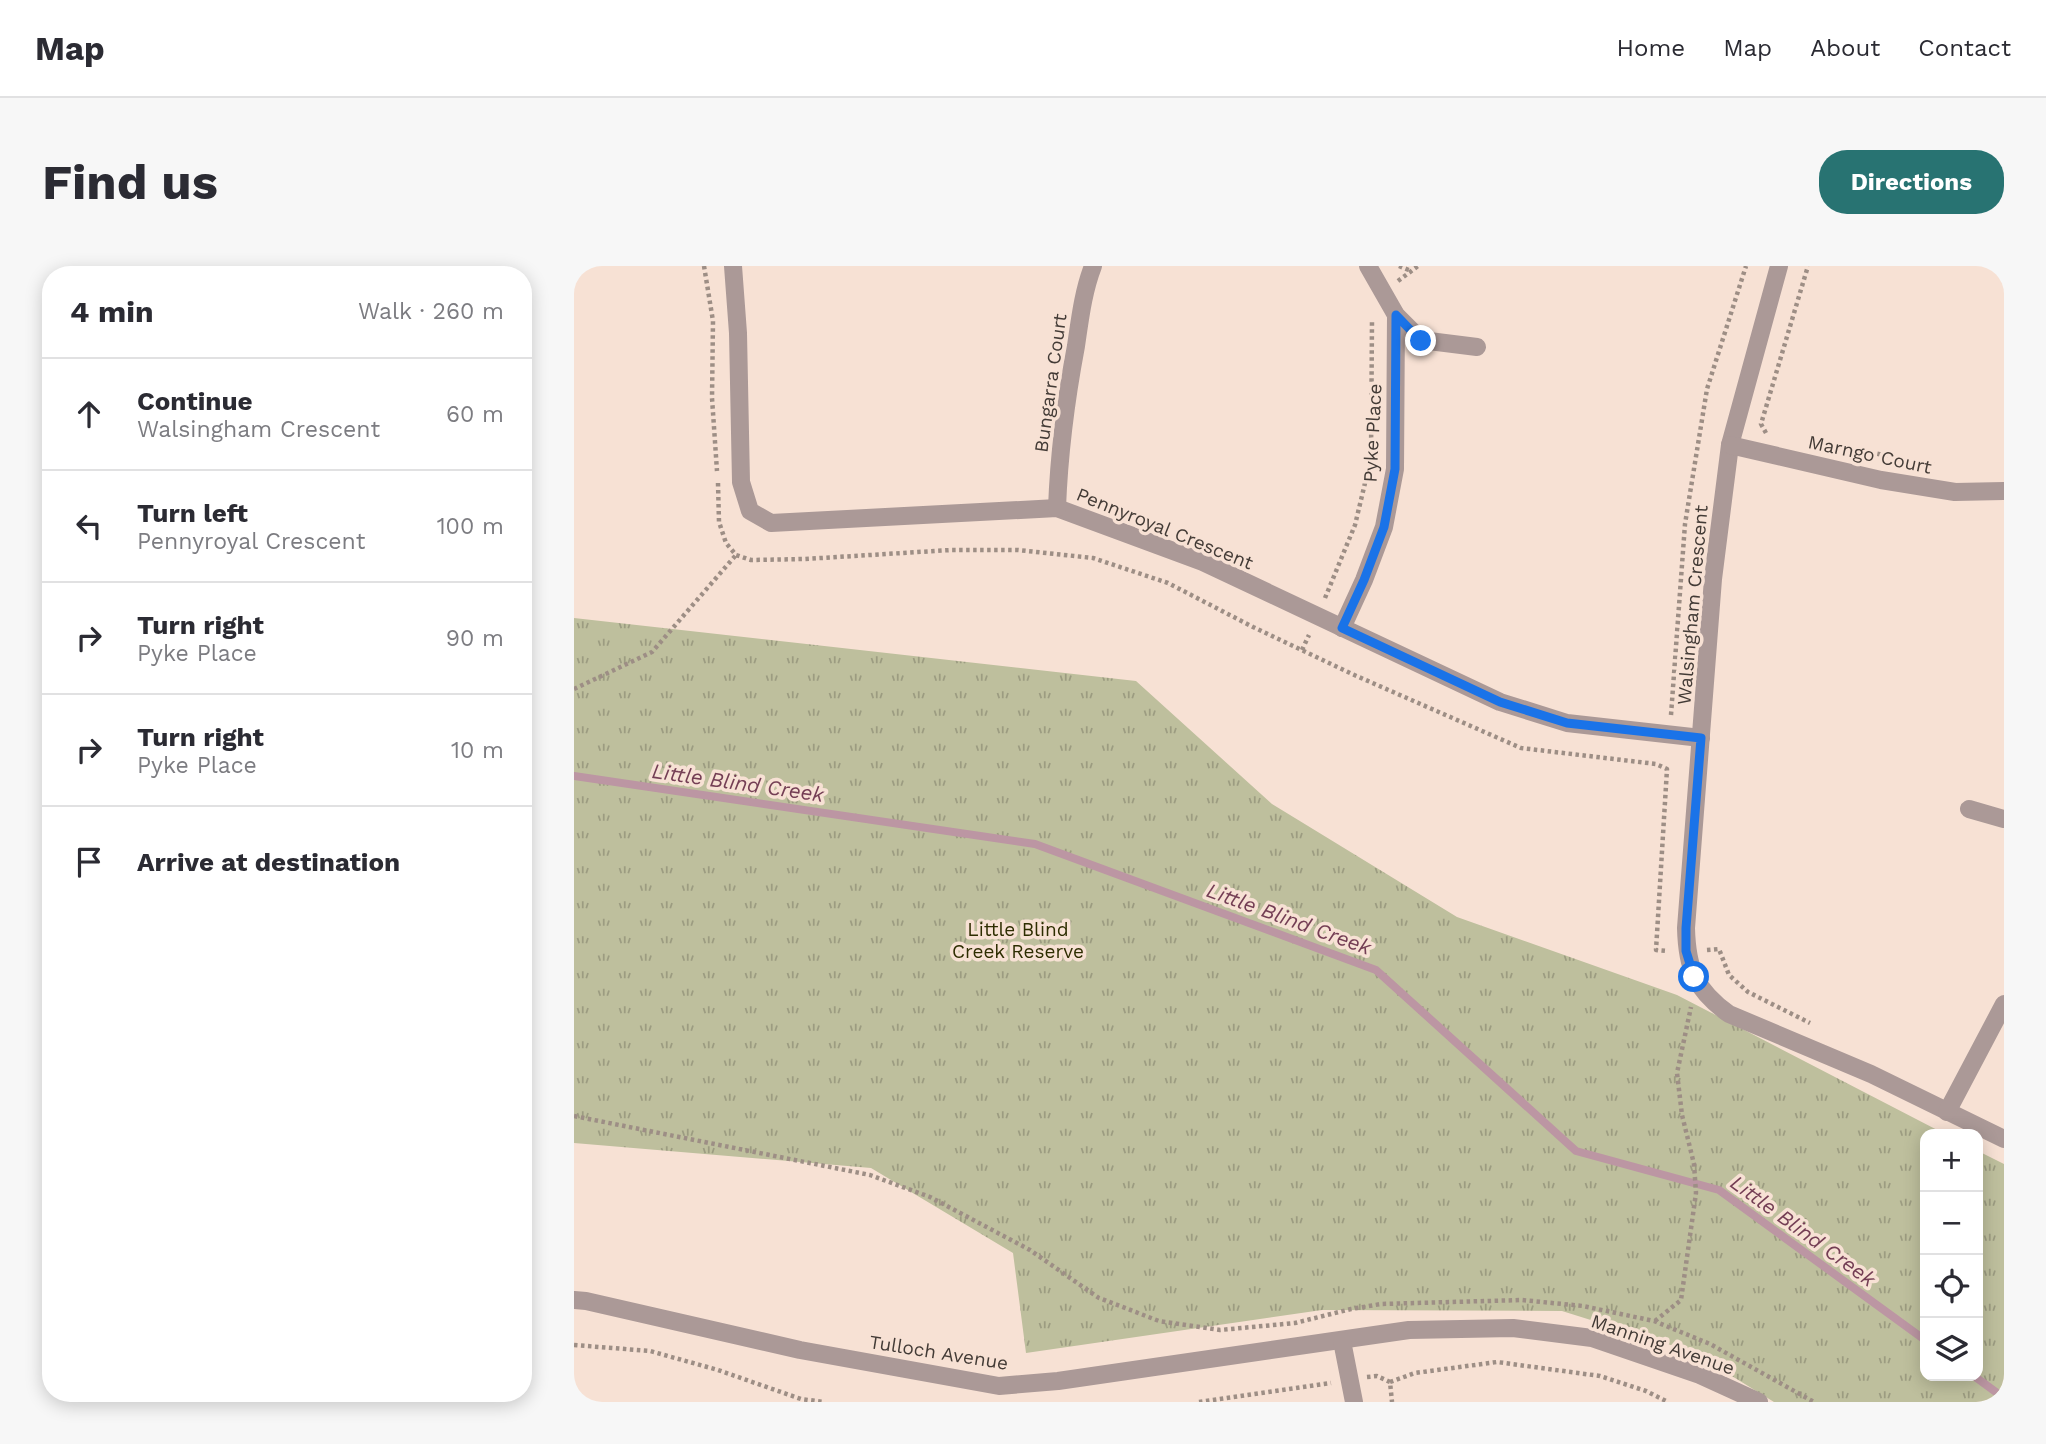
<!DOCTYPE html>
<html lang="en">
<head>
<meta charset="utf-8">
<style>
  body { margin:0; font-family:"Work Sans",sans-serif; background:#f7f7f7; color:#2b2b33 }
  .controls { position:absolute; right:21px; bottom:21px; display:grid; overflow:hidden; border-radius:14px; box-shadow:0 4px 18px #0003 }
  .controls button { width:63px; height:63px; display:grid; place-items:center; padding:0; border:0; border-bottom:2px solid #e1e1e2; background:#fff; color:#2b2b33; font:35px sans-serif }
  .stop { position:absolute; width:21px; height:21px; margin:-16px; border:5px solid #1a73e8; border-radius:50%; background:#fff }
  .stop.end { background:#1a73e8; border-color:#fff; box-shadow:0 2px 7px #0008 }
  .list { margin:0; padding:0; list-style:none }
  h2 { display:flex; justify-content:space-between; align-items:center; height:91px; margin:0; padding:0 28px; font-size:30px }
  h2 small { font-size:23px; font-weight:400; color:#7c7c81 }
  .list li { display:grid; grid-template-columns:46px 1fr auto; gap:21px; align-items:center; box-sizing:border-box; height:112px; padding:0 28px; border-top:2px solid #e1e1e2 }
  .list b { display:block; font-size:26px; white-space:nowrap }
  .list p { margin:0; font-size:23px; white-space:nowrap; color:#7c7c81 }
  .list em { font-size:23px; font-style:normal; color:#7c7c81 }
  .icon { flex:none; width:38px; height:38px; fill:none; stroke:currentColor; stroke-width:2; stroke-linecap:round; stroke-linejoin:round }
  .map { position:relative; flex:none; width:1430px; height:1136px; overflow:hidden; border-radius:28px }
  header { display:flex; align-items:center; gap:42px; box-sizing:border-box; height:98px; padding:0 35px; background:#fff; border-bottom:2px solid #e1e1e2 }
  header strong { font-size:33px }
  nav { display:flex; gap:38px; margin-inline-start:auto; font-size:24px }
  .intro { display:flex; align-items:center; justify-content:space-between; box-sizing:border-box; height:168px; padding:0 42px }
  h1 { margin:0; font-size:49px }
  .button { padding:18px 32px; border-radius:28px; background:#287372; color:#fff; font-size:24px; font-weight:700 }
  main { display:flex; gap:42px; padding:0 42px }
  aside { flex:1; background:#fff; border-radius:28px; box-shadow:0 4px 18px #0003 }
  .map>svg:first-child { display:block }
  .park { fill:url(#park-tufts) }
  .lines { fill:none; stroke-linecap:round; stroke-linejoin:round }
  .stream { stroke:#bc96a3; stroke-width:8 }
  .path { stroke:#9d8e85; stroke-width:4.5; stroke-dasharray:3.5 3.5; stroke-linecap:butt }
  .minor { stroke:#ab9997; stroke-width:18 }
  .route { stroke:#1a73e8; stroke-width:9 }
  .labels { text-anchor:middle; stroke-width:7; stroke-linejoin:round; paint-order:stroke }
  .street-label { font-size:19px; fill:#433b36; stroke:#f7e1d4 }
  .park-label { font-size:19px; fill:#2d2d00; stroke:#f7e1d4 }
  .water-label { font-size:21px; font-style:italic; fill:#743e54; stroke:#f7e1d4 }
</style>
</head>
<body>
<header>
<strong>Map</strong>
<nav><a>Home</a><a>Map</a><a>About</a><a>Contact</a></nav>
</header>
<div class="intro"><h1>Find us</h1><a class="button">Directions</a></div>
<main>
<aside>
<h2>4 min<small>Walk · 260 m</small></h2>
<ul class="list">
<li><svg class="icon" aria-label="ahead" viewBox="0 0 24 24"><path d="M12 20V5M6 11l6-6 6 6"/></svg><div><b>Continue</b><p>Walsingham Crescent</p></div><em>60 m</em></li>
<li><svg class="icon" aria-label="left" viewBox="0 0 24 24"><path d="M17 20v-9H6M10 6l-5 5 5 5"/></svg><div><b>Turn left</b><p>Pennyroyal Crescent</p></div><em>100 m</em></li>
<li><svg class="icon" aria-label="right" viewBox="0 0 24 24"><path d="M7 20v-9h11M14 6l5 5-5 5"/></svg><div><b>Turn right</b><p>Pyke Place</p></div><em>90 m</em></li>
<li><svg class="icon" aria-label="right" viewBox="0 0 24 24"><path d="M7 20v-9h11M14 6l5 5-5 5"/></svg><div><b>Turn right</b><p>Pyke Place</p></div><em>10 m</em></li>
<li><svg class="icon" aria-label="arrive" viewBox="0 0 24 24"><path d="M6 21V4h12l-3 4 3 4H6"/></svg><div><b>Arrive at destination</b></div></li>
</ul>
</aside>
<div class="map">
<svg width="1430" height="1136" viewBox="0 0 1430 1136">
  <defs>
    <pattern id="park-tufts" width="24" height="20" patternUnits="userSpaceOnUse" patternTransform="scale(1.75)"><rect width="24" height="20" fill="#bebf9d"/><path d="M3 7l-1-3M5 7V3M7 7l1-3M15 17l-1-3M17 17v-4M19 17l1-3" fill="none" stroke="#9c9c81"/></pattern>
  </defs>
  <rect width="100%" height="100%" fill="#f7e1d4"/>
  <polygon class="park" points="0,352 562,415 698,538 883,651 1103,729 1371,868 1351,868 1351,1110 1404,1110 1404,885 1430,898 1430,1136 1200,1136 1119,1086 988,1045 748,1044 452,1087 439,987 297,902 0,877"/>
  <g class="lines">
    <g class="stream">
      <polyline points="0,510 461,578 802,704 1002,885 1145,924 1351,1074"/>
      <polyline points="1400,1110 1430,1132"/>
    </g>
    <g class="path">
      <polyline points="130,0 139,55 138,132 143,205"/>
      <polyline points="825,0 837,5"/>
      <polyline points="824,15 844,0"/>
      <polyline points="1192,167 1187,158 1234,0"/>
      <polyline points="1269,181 1360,199"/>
      <polyline points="144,217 145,256 152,277 162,289 177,294 231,293 377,284 444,284 519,292 594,317 679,361 778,408 947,482 1082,498 1093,503 1082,684 1093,685"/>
      <polyline points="751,332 781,259 797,192 798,54"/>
      <polyline points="728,384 735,369"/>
      <polyline points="0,423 78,386 162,289"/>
      <polyline points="1097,449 1111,258 1133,123 1172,0"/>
      <polyline points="1133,684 1145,683 1155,709 1174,726 1236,757"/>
      <polyline points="0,850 296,909 356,931 456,984 525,1032 585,1055 646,1064 721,1057 777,1043 807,1038 948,1034 1009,1040 1080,1055 1136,1078 1240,1136"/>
      <polyline points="1081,1055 1107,1034 1122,927 1120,898 1108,849 1103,807 1117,741"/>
      <polyline points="0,1079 76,1085 144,1104 227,1133 250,1136"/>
      <polyline points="793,1111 803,1110 816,1116 818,1136"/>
      <polyline points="816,1116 841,1107 923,1096 1026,1110 1072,1125 1094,1136"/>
      <polyline points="625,1136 757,1117"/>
    </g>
    <g class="minor">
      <polyline points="159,0 164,67 167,216 176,245 197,257 483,242 629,296 926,436 993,457 1127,472"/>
      <polyline points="794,0 822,49 847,74 903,81"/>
      <path d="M1205,0L1156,179L1139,313L1112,662C1113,702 1121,724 1155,748L1297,808L1430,873"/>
      <polyline points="1156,179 1307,214 1381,226 1430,225"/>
      <path d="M483,242C485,188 492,133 502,80C506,53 509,26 519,0"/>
      <polyline points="768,362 790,314 810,261 821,203 822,49"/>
      <polyline points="1395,543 1430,553"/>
      <polyline points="1373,846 1430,738"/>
      <polyline points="0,1034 12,1035 226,1084 425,1120 484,1115 835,1064 939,1062 1018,1072 1126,1109 1185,1136"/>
      <polyline points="768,1075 780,1136"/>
    </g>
  </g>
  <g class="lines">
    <polyline class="route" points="847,75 822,49 821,203 810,261 790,314 768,362 926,436 993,457 1127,472 1112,662 1112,685 1120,711"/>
  </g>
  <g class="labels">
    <g class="street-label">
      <text transform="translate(476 117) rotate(-82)" y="7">Bungarra Court</text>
      <text transform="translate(798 167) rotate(-87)" y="7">Pyke Place</text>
      <text transform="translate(1296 188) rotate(12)" y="7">Marngo Court</text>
      <text transform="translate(591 262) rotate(22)" y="7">Pennyroyal Crescent</text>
      <text transform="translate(1118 339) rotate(-85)" y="7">Walsingham Crescent</text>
      <text transform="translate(1089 1078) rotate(19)" y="7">Manning Avenue</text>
      <text transform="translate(365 1086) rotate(9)" y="7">Tulloch Avenue</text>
    </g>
    <g class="park-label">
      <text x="444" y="670">Little Blind<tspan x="444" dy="22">Creek Reserve</tspan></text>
    </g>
    <g class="water-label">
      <text transform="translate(164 517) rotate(8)" y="7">Little Blind Creek</text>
      <text transform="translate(715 653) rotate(20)" y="7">Little Blind Creek</text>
      <text transform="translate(1229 965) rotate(36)" y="7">Little Blind Creek</text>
    </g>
  </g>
</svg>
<div class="controls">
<button>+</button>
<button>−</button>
<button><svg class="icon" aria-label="locate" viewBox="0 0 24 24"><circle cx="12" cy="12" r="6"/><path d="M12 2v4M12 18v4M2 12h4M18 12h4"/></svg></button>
<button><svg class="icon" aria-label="layers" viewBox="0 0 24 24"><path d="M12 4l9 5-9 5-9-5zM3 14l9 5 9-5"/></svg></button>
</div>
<div class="stop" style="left:1120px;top:711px"></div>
<div class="stop end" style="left:847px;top:75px"></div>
</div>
</main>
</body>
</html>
